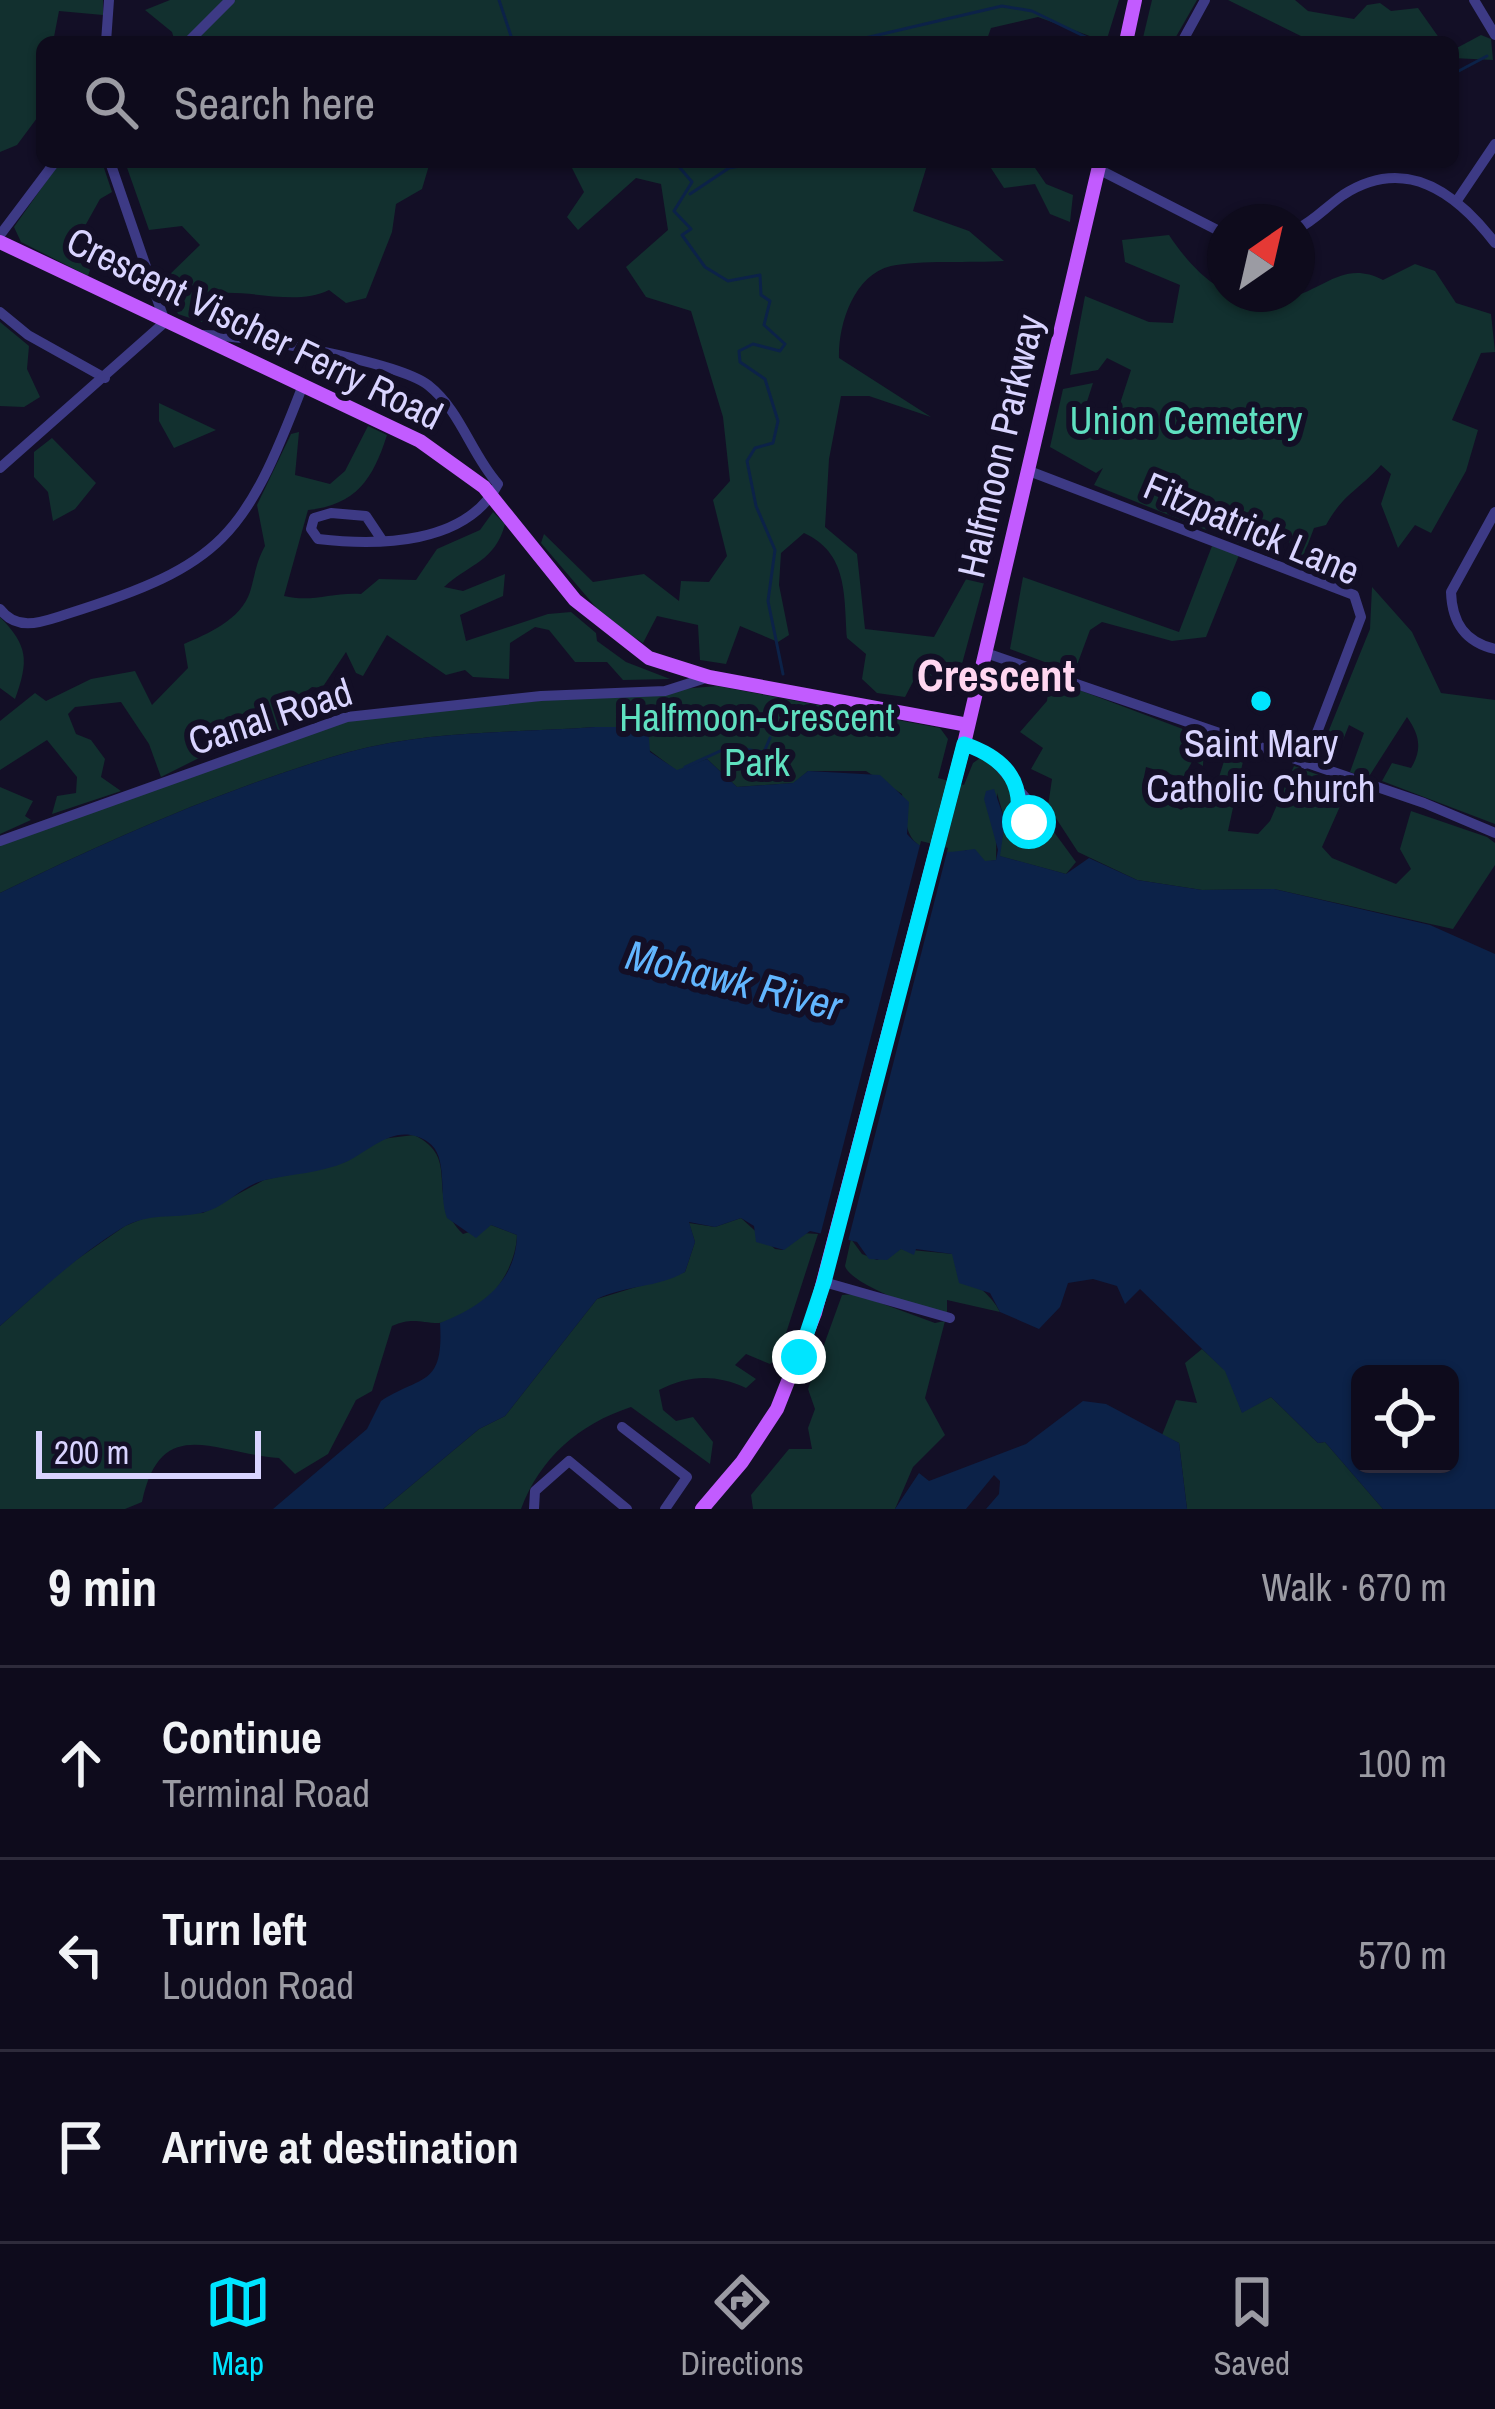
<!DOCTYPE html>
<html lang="en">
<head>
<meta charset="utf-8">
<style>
  body { margin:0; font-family:"Archivo Narrow",sans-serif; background:#171425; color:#f1f3f6 }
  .controls { position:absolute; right:36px; bottom:36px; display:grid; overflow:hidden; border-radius:18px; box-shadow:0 3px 9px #0004 }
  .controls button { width:108px; height:108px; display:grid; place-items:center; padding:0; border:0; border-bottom:3px solid #2e2b3b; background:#0e0b1c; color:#f1f3f6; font:60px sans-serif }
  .compass { position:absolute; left:1207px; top:204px; width:108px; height:108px; border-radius:50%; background:#0e0b1c; box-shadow:0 3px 9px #0004; rotate:34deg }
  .scale { position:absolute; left:36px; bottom:30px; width:225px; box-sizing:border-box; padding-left:12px; border:6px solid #d9d4ff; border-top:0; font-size:33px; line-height:42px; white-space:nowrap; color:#d9d4ff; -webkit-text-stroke:9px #130f26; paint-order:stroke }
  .stop { position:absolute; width:36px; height:36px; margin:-27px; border:9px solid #00e5ff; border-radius:50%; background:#fff }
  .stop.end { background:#00e5ff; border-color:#fff; box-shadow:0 3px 12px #0008 }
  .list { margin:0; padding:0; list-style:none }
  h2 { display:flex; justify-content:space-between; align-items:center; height:156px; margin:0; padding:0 48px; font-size:51px }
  h2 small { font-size:39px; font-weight:400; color:#9b9ba3 }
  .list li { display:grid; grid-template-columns:78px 1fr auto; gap:36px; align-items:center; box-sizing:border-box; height:192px; padding:0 48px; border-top:3px solid #2e2b3b }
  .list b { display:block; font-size:45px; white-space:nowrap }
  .list p { margin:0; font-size:39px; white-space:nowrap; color:#9b9ba3 }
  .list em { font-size:39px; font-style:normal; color:#9b9ba3 }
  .icon { flex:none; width:66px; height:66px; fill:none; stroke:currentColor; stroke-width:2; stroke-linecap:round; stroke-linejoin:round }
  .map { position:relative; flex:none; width:1495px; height:1509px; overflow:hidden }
  .search { position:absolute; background:#0e0b1c; box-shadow:0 3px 9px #0004; left:36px; right:36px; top:36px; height:132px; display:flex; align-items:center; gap:30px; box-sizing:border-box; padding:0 42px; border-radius:18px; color:#9b9ba3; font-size:45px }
  .sheet { height:732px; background:#0e0b1c }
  nav { display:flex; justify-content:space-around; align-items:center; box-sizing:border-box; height:168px; border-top:3px solid #2e2b3b; background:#0e0b1c; font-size:33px; color:#9b9ba3 }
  nav a { display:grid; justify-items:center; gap:6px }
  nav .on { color:#00e5ff }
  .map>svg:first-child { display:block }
  .green { fill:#12302f }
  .water { fill:#0c2248; fill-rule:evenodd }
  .pier { fill:#130f26 }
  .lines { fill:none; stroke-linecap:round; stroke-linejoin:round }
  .stream { stroke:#0c2248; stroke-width:3 }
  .minor { stroke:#3d3a85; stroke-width:10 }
  .major { stroke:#c25bff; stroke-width:14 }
  .route { stroke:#00e5ff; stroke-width:15 }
  .poi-dot { fill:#00e5ff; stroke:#130f26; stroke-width:4.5 }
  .labels { text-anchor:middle; stroke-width:12; stroke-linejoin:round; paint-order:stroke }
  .street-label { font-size:39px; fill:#d9d4ff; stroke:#130f26 }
  .park-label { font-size:39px; fill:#5fe0c0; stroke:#130f26 }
  .poi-label { font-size:39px; fill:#d9d4ff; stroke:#130f26 }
  .water-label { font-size:42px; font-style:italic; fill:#62b6ff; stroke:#130f26 }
  .quarter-label { font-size:45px; font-weight:bold; fill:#ffd6f0; stroke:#130f26 }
</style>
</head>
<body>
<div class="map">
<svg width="1495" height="1509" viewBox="0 0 1495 1509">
  <rect width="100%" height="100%" fill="#130f26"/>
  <g class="green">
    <polygon points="0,0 103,0 103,15 59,11 53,42 42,42 40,114 17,145 0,152"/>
    <polygon points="170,0 1119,0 1106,42 1038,17 991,28 986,42 175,42 172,32 145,10"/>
    <polygon points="1152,0 1197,0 1173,42 1142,42"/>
    <polygon points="1228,0 1295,0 1308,11 1354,19 1367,5 1380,3 1391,11 1418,8 1442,42 1313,42"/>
    <polygon points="1481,35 1491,39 1493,60 1453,58 1453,50"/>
    <polygon points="60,162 102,162 112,192 100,199 71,251 90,270 88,276 21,242 14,227"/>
    <path d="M125,162H430L422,189L396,204L392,232L366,298L346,303L329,290C294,307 250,288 210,294L205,323L178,314L164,280L200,245L182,226L149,230Z"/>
    <path d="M569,162H928L913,211L969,231L1004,261C973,263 918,260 891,266C853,275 838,326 839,358L931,417L869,396H841L829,459L825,527L857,554L865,629L934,637L970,572L985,579L959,675L916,676L905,697L877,693L862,679L866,654L847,638C844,595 848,553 804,533L781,553L779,585L789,635L778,642L740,626L726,664L700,660L698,625L657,616L643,643L605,618L541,543L544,534L593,582L644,574L679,601L681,581L709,582L727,556L713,500L730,481L723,417L691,311L646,297L626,267L668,230L661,184L636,178L578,230L567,217L584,192Z"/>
    <polygon points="987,162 1031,162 1046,184 1073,195 1070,222 1050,214 1035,184 1004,188"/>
    <path d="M1169,235C1197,277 1235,312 1289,298C1325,289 1344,260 1383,280L1415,264L1435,271L1456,303L1491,314L1495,352L1481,353L1452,420L1478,430L1466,471L1431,533L1415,525L1398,548L1381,504L1391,474L1381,465C1359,490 1343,494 1326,525L1314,528L1300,565L1287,558L1290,539L1275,550L1254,549L1094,485L1103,468L1096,473L1050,447L1063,389L1093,383L1082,417L1098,431L1113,425L1131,370L1107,358L1098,370L1070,375L1085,296L1149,322L1173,323L1180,285L1125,262L1122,240Z"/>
    <polygon points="0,322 29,346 27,369 40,397 24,407 0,406"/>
    <polygon points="159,403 216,430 174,448 159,421"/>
    <path d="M368,426L387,435C373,479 356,505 308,510L284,596C312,603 332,592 361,594L379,579L416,580L437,549L480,530L493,512L505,524C495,562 470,563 444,587L463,591L505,574L503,596L460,615L466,641L548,614L571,612L596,633L597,641L626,662L670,679L623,680L607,662H575L549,630L535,627L510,643L509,679L473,677L465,670L446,675L387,635L363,676L356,673L346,652L322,688L312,687L281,710L288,719L302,720L279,730L271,725L231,746L218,729L205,727L193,734L189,746L201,757L161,777L149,744L121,702L75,707L68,714L76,734L91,740L105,759L101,777L121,791L52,814L57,796L76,793L77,777L47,740L0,770V721L35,693L46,701L91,679L135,671L152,705L188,668L184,644C207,634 241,620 250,592C255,575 256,562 265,546L257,505L291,434L299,432L295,475L330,484L345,471Z"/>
    <polygon points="52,438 96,483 75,509 53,521 48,492 34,477 34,452"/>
    <polygon points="1212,546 1239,555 1206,637 1172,641 1102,622 1090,630 1074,673 1010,649 1023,577 1179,632"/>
    <path d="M1372,587L1412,632L1441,693L1495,700V824L1382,781L1392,763L1411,768C1423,749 1419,734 1407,717L1368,778L1350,772L1364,733L1349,725L1343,740L1327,735L1370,629Z"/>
    <path d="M0,617C28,646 29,660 15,699L0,688Z"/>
    <polygon points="1050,679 1204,737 1203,766 1193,760 1183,778 1146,767 1142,787 1181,810 1215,790 1229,745 1245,752 1228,831 1258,834 1270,821 1294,766 1349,786 1322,847 1332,858 1396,884 1411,869 1400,849 1411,811 1487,837 1495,843 1495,865 1453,929 1274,889 1202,890 1137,880 1078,852 1048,806 1052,779 1031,769 1043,748 1020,732 1047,701"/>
    <path d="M717,686L940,728L948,739L938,778L964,785L973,763L993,749L1076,862L1066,874L999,856L1005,821L997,793L996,860L985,862L966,850L959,855C909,850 907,841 902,794L866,771H808L794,783L737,787L707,759L677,771L620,728L595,727C514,733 427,730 349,752C228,787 112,838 0,893V841L347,717Z"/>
    <polygon points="0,787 33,801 25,816 31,820 0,834"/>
    <path d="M414,1135C463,1159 423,1193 463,1234L491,1225L517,1235C516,1273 481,1321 439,1323C419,1323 413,1317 392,1326L372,1391L356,1400L328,1454L295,1474L279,1458C216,1454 161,1412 142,1502L125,1509H0V1326L66,1267L125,1226L154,1214L203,1213L264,1180L345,1162L373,1140Z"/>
    <path d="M741,1218L775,1249L783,1250L802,1233L818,1234L779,1355L770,1364L746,1354L735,1365L756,1379L746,1388C715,1374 689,1375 659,1390L663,1410L676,1421L693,1417L713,1442L710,1464L631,1407C579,1424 540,1458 521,1509H383L479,1429L505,1416L597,1299L685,1272L695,1242L689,1223L715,1227Z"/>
    <path d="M851,1239L862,1254L877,1260L901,1249L953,1254C961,1279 988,1288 1000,1312L947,1300V1314C925,1311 851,1285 845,1266Z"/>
    <polygon points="856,1294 935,1323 945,1321 925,1398 945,1435 913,1467 895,1509 753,1509 751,1495 789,1449 812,1449 808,1428 815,1409 808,1389 842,1295"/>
    <polygon points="1202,1349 1226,1371 1242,1412 1271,1397 1318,1443 1325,1442 1383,1509 1187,1509 1179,1443 1162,1435 1176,1400 1197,1403 1185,1363"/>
  </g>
  <g class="water">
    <path d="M595,727H648L650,752L677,770L707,759L737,787L793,783L808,771L880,775L909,802L907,834C927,858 949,852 975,849L985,861L996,860L998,850L984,799L986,791L994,789L1005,821L1000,856L1066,874L1089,858L1137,880L1202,890L1274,889L1430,925L1495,954V1509H1383L1325,1442L1318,1443L1271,1397L1242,1413L1225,1371L1140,1289L1125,1304L1117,1286L1093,1279L1068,1283L1060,1307L1039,1329L1000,1312L990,1293L959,1283L952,1254L916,1249L914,1255L901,1249L887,1260L869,1259L857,1242L810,1231L784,1250L756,1242L754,1226L741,1218L715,1227L689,1222L695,1242L685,1272C657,1288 626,1285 597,1299L505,1416L479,1429L383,1509H273L367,1429L381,1401C422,1375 444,1387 440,1323C481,1307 516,1282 517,1235L491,1225L476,1238L447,1218C438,1195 449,1156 428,1142C396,1121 372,1150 346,1162C321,1173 291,1174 265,1180C240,1186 226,1208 201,1213C172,1219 149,1212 122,1228C77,1256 39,1292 0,1326V893C112,838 228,787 349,752C427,730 514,733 595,727ZM1360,1374H1450V1464H1360Z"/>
    <polygon points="1083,1401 1106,1404 1179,1443 1187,1509 986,1509 999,1494 1000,1481 994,1475 966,1509 895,1509 919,1473 929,1481 1026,1444"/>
  </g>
  <polygon class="pier" points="921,841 948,848 847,1245 819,1240"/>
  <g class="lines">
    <g class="stream">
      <polyline points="499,0 513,42"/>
      <polyline points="848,42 1002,6 1032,11 1096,42"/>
      <polyline points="1453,74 1487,56"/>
      <polyline points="675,162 692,182 674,211 691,229 682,235 705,267 728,281 760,275 761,295 770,301 764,325 785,344 780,351 753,344 739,351 740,362 765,379 778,421 773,443 755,448 747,461 756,506 775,550 768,601 783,674"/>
      <polyline points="690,194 729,168 762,162"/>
      <polyline points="685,767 729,747 764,752 770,738"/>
    </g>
    <g class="minor">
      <polyline points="1474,0 1495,35"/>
      <polyline points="106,42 109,0"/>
      <polyline points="188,42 230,0"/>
      <polyline points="1182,42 1205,0"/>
      <polyline points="1098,169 1225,234"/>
      <polyline points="1458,199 1495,144"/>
      <path d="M1297,229C1314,221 1327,206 1343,195C1405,155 1456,192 1495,243"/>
      <polyline points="0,235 55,162"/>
      <polyline points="0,312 28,335 105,378"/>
      <path d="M200,335C241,334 397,361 428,385C461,411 471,454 498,484C466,545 378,546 318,539L311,529L314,518L331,513L366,516L382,540"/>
      <polyline points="0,468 165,322 110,162"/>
      <polyline points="1029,471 1354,595 1361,617 1305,764"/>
      <path d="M1495,512L1451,592C1452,623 1465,642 1495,649"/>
      <path d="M0,609C18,633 44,621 67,614C224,565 245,536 303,385"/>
      <polyline points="986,653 1424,803 1495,833"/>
      <path d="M964,744C1002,757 1008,783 1036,808L1037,822L1026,821L1019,813L1020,794"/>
      <polyline points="0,841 347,717 541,696 665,691 709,677"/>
      <polyline points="824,1282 950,1318"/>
      <polyline points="622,1427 687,1477 665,1509"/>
      <polyline points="534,1509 535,1491 569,1461 627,1509"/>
    </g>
    <g class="major">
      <polyline points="1126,42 1135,0"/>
      <polyline points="0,242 420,441 484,487 575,600 649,658 709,677 968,725"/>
      <polyline points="702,1509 742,1462 777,1409 815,1313 964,744 1100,162"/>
    </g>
  </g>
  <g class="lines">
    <path class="route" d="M799,1357L824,1282L964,744C997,755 1022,775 1018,812L1029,822"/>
  </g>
  <circle class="poi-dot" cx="1261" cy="701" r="12"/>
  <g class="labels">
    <g class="street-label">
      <text transform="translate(255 328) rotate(26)" y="14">Crescent Vischer Ferry Road</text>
      <text transform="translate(1000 446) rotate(-77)" y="14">Halfmoon Parkway</text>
      <text transform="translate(1252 528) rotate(23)" y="14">Fitzpatrick Lane</text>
      <text transform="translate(270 716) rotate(-18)" y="14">Canal Road</text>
    </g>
    <g class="park-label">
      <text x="1186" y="434">Union Cemetery</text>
      <text x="757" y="731">Halfmoon-Crescent<tspan x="757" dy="45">Park</tspan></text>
    </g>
    <g class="poi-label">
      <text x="1261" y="757">Saint Mary<tspan x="1261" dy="45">Catholic Church</tspan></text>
    </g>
    <g class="water-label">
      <text transform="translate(734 980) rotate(14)" y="15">Mohawk River</text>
    </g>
    <g class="quarter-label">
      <text x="996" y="691">Crescent</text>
    </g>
  </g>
</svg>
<div class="controls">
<button><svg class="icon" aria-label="locate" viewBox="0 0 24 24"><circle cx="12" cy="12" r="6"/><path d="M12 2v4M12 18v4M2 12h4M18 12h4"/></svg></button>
</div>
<svg class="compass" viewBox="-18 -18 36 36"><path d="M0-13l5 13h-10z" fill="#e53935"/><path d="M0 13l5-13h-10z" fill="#9b9ba3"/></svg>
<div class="scale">200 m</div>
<div class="stop" style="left:1029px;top:822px"></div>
<div class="stop end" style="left:799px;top:1357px"></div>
<div class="search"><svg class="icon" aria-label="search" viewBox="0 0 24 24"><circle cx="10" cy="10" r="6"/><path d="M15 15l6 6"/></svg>Search here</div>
</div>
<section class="sheet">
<h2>9 min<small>Walk · 670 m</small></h2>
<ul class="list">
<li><svg class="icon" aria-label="ahead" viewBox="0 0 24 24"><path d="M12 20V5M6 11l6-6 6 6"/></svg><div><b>Continue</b><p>Terminal Road</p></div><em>100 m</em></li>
<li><svg class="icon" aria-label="left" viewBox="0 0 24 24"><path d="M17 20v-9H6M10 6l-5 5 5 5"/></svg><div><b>Turn left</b><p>Loudon Road</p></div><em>570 m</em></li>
<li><svg class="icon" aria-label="arrive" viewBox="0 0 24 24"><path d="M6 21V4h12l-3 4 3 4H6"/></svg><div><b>Arrive at destination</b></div></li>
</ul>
</section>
<nav>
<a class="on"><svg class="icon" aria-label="map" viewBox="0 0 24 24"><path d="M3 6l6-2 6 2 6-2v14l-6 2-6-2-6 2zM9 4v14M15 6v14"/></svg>Map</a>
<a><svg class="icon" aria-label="directions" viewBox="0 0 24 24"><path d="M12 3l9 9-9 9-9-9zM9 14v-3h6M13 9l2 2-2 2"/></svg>Directions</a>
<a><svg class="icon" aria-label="saved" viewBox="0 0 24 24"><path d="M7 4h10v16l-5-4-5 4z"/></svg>Saved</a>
</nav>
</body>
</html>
